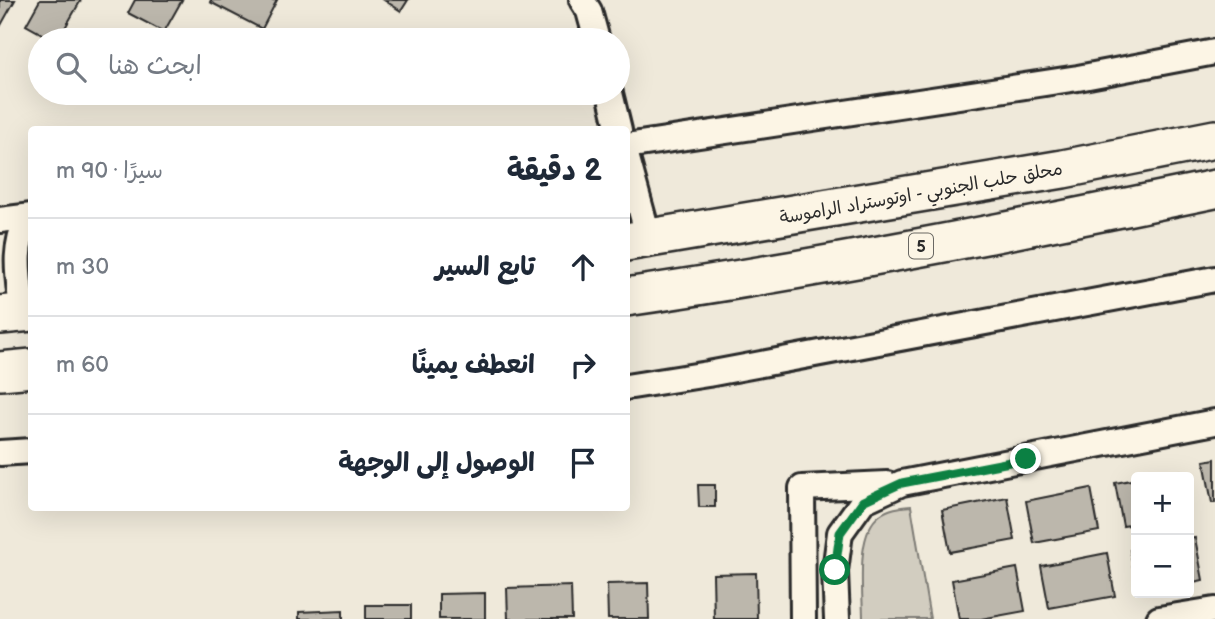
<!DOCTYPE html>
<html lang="ar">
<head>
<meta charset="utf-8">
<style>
  body { margin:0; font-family:"Balsamiq Sans","Playpen Sans Arabic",sans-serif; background:#f2f2f3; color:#1f2937; direction:rtl }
  .controls { position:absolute; right:21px; bottom:21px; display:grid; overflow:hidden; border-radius:7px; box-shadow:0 7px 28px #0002 }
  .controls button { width:63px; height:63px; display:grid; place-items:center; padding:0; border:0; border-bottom:2px solid #e0e1e3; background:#fff; color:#1f2937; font:35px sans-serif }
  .stop { position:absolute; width:21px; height:21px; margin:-16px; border:5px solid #0b8043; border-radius:50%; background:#fff }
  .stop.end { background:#0b8043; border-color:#fff; box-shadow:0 2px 7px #0008 }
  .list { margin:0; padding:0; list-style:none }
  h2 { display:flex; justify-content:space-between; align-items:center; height:91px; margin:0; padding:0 28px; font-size:30px }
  h2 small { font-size:23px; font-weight:400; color:#747a83 }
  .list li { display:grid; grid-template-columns:46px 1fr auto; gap:21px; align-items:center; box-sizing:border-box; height:98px; padding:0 28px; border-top:2px solid #e0e1e3 }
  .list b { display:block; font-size:26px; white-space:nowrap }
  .list em { font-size:23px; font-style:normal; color:#747a83 }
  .icon { flex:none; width:38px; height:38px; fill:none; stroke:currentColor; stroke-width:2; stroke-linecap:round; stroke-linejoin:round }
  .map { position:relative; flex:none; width:1215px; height:619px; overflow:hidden; direction:ltr }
  .search { position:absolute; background:#fff; box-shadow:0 7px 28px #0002; left:28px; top:28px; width:602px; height:77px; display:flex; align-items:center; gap:18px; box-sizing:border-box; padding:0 24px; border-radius:38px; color:#747a83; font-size:26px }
  .panel { position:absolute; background:#fff; box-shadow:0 7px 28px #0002; left:28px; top:126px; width:602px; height:385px; border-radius:7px; direction:rtl }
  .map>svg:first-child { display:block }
  .green { fill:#d2cdc0; stroke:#7e7c76; stroke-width:2 }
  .building { fill:#bcb7ac; stroke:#2b2b2b; stroke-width:2 }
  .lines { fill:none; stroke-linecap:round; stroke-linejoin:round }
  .minor-casing { stroke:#2b2b2b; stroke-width:30 }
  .highway-casing { stroke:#2b2b2b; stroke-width:42 }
  .minor { stroke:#fcf5e5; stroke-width:24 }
  .highway { stroke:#fcf5e5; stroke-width:37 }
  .route { stroke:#0b8043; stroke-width:9 }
  .labels { text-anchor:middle; stroke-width:5; stroke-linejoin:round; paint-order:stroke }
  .shield { fill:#fcf5e5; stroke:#6a6863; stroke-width:2 }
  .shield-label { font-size:16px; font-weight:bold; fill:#2b2b2b }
  .street-label { font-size:18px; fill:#2b2b2b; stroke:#fcf5e5 }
</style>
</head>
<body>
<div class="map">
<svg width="1215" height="619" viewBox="0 0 1215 619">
  <rect width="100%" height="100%" fill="#efe9da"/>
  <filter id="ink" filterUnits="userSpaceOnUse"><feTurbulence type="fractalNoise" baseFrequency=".0143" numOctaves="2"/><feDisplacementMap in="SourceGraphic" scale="14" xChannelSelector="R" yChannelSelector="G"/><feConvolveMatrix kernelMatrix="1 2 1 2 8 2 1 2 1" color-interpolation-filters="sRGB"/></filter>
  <g filter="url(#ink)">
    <path class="green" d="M911,506L930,619H863C863,591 855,533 880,515C889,508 900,507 911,506Z"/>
    <g class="building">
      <polygon points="0,0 15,0 0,27"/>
      <polygon points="40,0 81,0 58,40 53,40 26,25"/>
      <polygon points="135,0 182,0 164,32 128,13"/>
      <polygon points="211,0 277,0 262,29 210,2"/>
      <polygon points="384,0 408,0 401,11"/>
      <polygon points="1215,459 1215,503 1212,503 1204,461"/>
      <polygon points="1180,471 1181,477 1147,477"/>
      <polygon points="1136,479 1136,524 1123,526 1115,483"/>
      <polygon points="698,485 715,485 715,507 699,507"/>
      <polygon points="1091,488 1099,531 1034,543 1026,501"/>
      <polygon points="1007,497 1015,540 950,552 942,510"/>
      <polygon points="1195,538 1203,580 1189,583 1189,539"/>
      <polygon points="1136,549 1136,584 1130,550"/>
      <polygon points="1107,553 1115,596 1049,608 1041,566"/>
      <polygon points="1017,568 1025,611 981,619 959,619 952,580"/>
      <polygon points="756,573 757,619 714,619 713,574"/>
      <polygon points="648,583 649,619 608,619 607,584"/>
      <polygon points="571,586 572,619 508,619 507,588"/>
      <polygon points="485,593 485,619 439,619 439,594"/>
      <rect x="366" y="605" width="45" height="14"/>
      <polygon points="343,610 343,619 299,619 299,612"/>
    </g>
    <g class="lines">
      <g class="minor-casing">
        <g id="minor">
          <polyline points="582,0 589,11 597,40"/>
          <polyline points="610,93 619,130"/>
          <polyline points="626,146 1078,78 1215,52"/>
          <polyline points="626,155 649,239"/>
          <polyline points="0,220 32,216"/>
          <path d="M21,301C17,267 14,250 27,217"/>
          <polyline points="626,387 708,374 1215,279"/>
          <polyline points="0,453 32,451"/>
          <polyline points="803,619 802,488 887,484"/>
          <polyline points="837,619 835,571 840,533 863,501 902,483 1215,422"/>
          <polyline points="1159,619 1215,610"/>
        </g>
      </g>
      <g class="highway-casing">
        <g id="highway">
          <polyline points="626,242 1063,169 1215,139"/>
          <path d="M626,297C824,268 1020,229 1215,189"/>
          <polyline points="0,315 32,312"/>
          <polyline points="0,371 32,368"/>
        </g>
      </g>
      <use href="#minor" class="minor"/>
      <use href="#highway" class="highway"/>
    </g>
  </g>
  <g class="lines" filter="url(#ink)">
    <polyline class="route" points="835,570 840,533 863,501 902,483 1026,459"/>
  </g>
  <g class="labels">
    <rect class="shield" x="909" y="233.5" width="24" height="25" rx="5"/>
    <g class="shield-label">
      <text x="921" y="252">5</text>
    </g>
    <g class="street-label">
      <text transform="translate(921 193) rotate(-10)" y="6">محلق حلب الجنوبي - اوتوستراد الراموسة</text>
    </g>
  </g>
</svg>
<div class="controls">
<button>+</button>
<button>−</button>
</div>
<div class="stop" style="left:835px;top:570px"></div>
<div class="stop end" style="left:1026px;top:459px"></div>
<div class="search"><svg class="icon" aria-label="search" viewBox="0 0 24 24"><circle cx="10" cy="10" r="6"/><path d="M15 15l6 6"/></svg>ابحث هنا</div>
<section class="panel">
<h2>2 دقيقة<small>سيرًا · 90 m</small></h2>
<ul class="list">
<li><svg class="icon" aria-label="ahead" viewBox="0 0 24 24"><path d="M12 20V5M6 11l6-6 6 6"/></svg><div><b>تابع السير</b></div><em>30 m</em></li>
<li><svg class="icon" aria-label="right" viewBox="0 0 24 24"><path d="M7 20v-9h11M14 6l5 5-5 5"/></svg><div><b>انعطف يمينًا</b></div><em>60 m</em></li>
<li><svg class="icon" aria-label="arrive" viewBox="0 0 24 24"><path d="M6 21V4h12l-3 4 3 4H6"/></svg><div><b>الوصول إلى الوجهة</b></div></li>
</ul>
</section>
</div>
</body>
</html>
